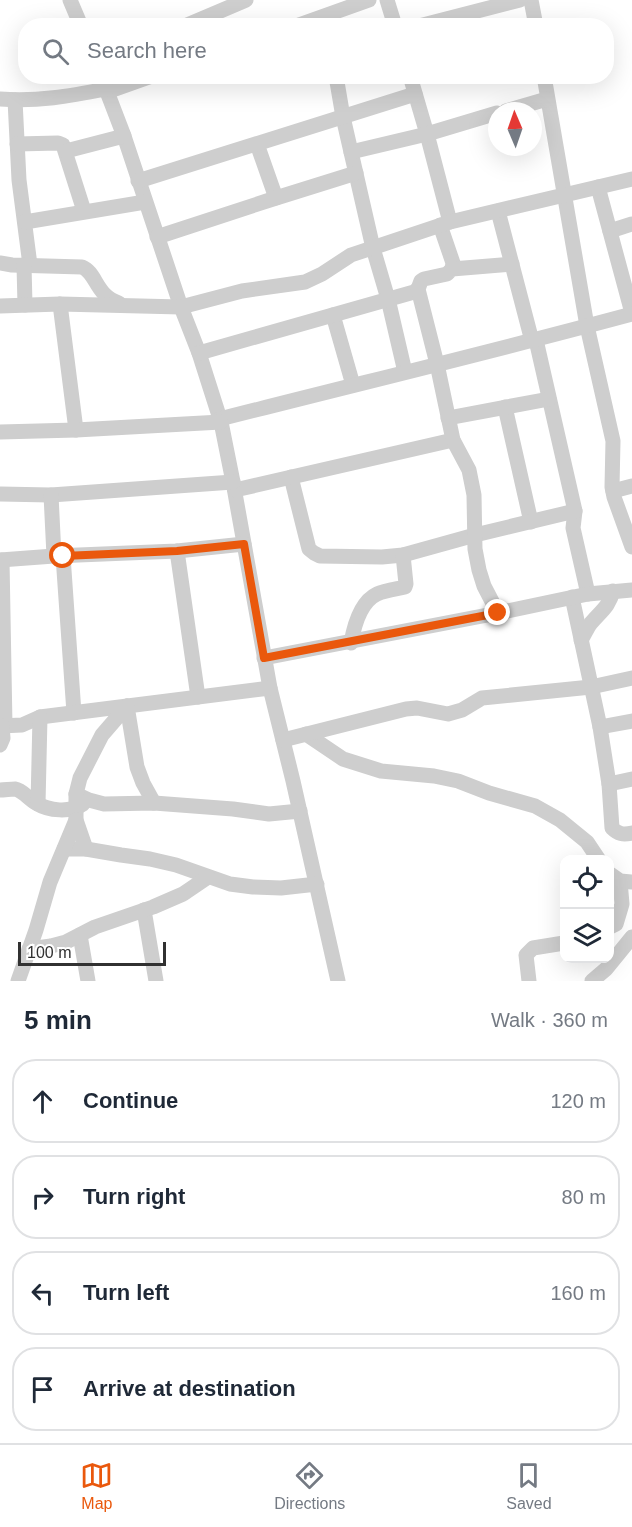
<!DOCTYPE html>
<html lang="en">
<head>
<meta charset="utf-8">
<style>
  body { margin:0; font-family:Arial,sans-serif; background:#f6f6f7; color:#1f2937 }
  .controls { position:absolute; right:18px; bottom:18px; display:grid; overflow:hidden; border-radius:12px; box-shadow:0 6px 24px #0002 }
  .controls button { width:54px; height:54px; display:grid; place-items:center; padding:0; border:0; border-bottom:2px solid #e0e1e3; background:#fff; color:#1f2937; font:30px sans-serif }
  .compass { position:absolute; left:488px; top:102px; width:54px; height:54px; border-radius:50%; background:#fff; box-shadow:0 6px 24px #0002; rotate:358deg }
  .scale { position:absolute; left:18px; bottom:15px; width:148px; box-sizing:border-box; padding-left:6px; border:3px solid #313131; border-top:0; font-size:16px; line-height:21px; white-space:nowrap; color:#313131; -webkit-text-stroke:4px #fff; paint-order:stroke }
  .stop { position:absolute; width:18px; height:18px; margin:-14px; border:4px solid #ea580c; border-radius:50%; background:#fff }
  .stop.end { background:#ea580c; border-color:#fff; box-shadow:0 2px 6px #0008 }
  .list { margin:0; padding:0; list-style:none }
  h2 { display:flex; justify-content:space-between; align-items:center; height:78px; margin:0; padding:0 24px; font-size:26px }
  h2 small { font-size:20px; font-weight:400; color:#747a83 }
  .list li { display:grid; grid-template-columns:39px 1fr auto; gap:18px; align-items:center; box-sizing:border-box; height:84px; margin:0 12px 12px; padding:0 12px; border:2px solid #e0e1e3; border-radius:24px }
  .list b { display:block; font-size:22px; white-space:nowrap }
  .list em { font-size:20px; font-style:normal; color:#747a83 }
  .icon { flex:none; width:33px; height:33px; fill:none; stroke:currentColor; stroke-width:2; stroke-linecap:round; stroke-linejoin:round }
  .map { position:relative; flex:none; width:632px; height:981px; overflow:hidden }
  .search { position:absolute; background:#fff; box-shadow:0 6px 24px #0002; left:18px; right:18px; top:18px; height:66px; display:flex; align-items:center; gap:15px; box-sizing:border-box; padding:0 21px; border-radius:24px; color:#747a83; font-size:22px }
  .sheet { height:462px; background:#fff }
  nav { display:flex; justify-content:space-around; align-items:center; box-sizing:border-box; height:84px; border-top:2px solid #e0e1e3; background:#fff; font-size:16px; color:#747a83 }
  nav a { display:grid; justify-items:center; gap:3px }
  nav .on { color:#ea580c }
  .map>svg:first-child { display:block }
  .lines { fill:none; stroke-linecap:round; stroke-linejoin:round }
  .minor { stroke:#cecece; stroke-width:15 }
  .route { stroke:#ea580c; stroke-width:8 }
</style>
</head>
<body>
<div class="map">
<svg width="632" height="981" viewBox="0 0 632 981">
  <rect width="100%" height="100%" fill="#fff"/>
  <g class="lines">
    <g class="minor">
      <polyline points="70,0 81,26"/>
      <polyline points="387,0 395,26"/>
      <polyline points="531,0 536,26"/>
      <polyline points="185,26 246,0"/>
      <polyline points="296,26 369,0"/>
      <polyline points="419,26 520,0"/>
      <polyline points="101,76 124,136 181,307 199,353 221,422 233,482 270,688 293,781 338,981"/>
      <polyline points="336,76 343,117 373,248 388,299 405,372"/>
      <polyline points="410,76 427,134 450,222"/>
      <polyline points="544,76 587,326 613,441 612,487 614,497 632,547"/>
      <polyline points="107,92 152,76"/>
      <path d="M0,99C37,102 70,96 106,89"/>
      <polyline points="15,100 19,180 30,265"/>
      <polyline points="506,111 547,99"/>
      <polyline points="17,144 58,143 63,145 84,211"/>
      <polyline points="257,144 276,198"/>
      <polyline points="66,151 124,136"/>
      <polyline points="351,152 427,134 497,113"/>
      <polyline points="138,181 415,94"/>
      <polyline points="598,187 632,313"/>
      <polyline points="498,211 532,341"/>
      <polyline points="25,222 145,202"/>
      <polyline points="440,225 453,263 452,269"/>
      <polyline points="610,231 632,224"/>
      <polyline points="157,237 276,198 356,173"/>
      <path d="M0,263L12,265L82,267C97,273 95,295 119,303"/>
      <polyline points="24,265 25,305"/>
      <polyline points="60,304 76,430"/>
      <polyline points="0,306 60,304 181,307 242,291 305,282 322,274 351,255 450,222 632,179"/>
      <polyline points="333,315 353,385"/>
      <polyline points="536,340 575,511 573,528 588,594"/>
      <polyline points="199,353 414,292 418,289"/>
      <polyline points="505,407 531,522"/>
      <polyline points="448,418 549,399"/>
      <path d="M220,419C357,384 495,351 632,314"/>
      <polyline points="0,432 76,430 221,422"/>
      <polyline points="291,477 309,549 314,553 320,556 382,557 403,555 475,535 575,511"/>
      <polyline points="235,490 453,440"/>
      <polyline points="613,491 632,486"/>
      <polyline points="0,494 51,495 233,482"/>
      <polyline points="51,495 54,556"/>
      <polyline points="177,551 198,697"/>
      <polyline points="63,556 74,713"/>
      <polyline points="0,560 54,556 177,551 244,544"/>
      <polyline points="2,560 5,726"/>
      <path d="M572,597L600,727L609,784L612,828C618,834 623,835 632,833"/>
      <polyline points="498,613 484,586 479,570 475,549 474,495 469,470 453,440 437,364 418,289 421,281 424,279 447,274 452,269 512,264"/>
      <path d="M581,640C585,634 587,628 591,623C601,611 609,607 613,591"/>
      <path d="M351,643C354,626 360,602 377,594C385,590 396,589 405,587L406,584L403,555"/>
      <polyline points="264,658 498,613 588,594 632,590"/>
      <polyline points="127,706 137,767 143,783 154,803"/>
      <polyline points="0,726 22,725 40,717 270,688"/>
      <polyline points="600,727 632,721"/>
      <polyline points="306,734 343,759 381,771 434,776 458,781 489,793 535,806 560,820 587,842 599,860"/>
      <polyline points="283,740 406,709 417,708 448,714 462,710 482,698 591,687 632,678"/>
      <polyline points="0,745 3,738 2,726"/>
      <polyline points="609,784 632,779"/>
      <path d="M0,790C5,790 10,789 15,789C22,790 29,799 36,803C49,811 70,813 83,804"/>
      <polyline points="76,794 89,800 104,804 154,803 233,809 269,814 300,811"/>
      <polyline points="38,804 40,717"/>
      <polyline points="64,849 86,849 121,855 150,859 176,865 230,884 253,887 281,888 317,884"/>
      <polyline points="86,849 76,820 76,794 80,778 102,735 127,706"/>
      <polyline points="610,874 620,881 632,882"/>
      <polyline points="144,910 156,981"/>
      <polyline points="610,927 616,924 622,904 620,881"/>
      <polyline points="80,935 88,981"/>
      <polyline points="29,949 51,946 66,942 95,927 153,907 183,894 208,877"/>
      <polyline points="18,981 36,930 50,882 76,820"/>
      <polyline points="529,981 526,955 533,948 564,943"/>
      <polyline points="592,981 606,969 632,937"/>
    </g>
  </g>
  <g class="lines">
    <polyline class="route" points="63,556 177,551 244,544 264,658 498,613"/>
  </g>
</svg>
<div class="controls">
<button><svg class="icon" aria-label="locate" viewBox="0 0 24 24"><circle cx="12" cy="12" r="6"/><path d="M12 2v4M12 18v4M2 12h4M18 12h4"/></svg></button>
<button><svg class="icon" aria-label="layers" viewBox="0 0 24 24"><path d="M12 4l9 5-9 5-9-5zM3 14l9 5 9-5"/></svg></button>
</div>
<svg class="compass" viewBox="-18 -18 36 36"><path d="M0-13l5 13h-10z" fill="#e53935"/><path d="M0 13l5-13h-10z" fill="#747a83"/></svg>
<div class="scale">100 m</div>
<div class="stop" style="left:63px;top:556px"></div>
<div class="stop end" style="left:498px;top:613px"></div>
<div class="search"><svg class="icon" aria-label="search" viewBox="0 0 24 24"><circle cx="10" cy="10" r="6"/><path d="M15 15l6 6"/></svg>Search here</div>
</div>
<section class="sheet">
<h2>5 min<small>Walk · 360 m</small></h2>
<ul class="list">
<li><svg class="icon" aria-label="ahead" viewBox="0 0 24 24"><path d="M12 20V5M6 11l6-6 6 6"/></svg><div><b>Continue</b></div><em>120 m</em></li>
<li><svg class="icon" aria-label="right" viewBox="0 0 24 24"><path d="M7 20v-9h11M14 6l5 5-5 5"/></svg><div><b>Turn right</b></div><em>80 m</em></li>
<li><svg class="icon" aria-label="left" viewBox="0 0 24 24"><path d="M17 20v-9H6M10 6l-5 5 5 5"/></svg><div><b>Turn left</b></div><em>160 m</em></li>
<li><svg class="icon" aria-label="arrive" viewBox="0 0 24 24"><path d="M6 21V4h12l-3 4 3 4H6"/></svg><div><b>Arrive at destination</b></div></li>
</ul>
</section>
<nav>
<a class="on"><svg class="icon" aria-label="map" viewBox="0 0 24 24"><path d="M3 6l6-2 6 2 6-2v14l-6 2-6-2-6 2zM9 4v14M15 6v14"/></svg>Map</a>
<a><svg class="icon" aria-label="directions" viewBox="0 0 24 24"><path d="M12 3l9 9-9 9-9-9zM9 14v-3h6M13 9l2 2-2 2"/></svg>Directions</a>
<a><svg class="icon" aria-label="saved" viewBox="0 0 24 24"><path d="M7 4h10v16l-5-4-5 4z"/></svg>Saved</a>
</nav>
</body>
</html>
